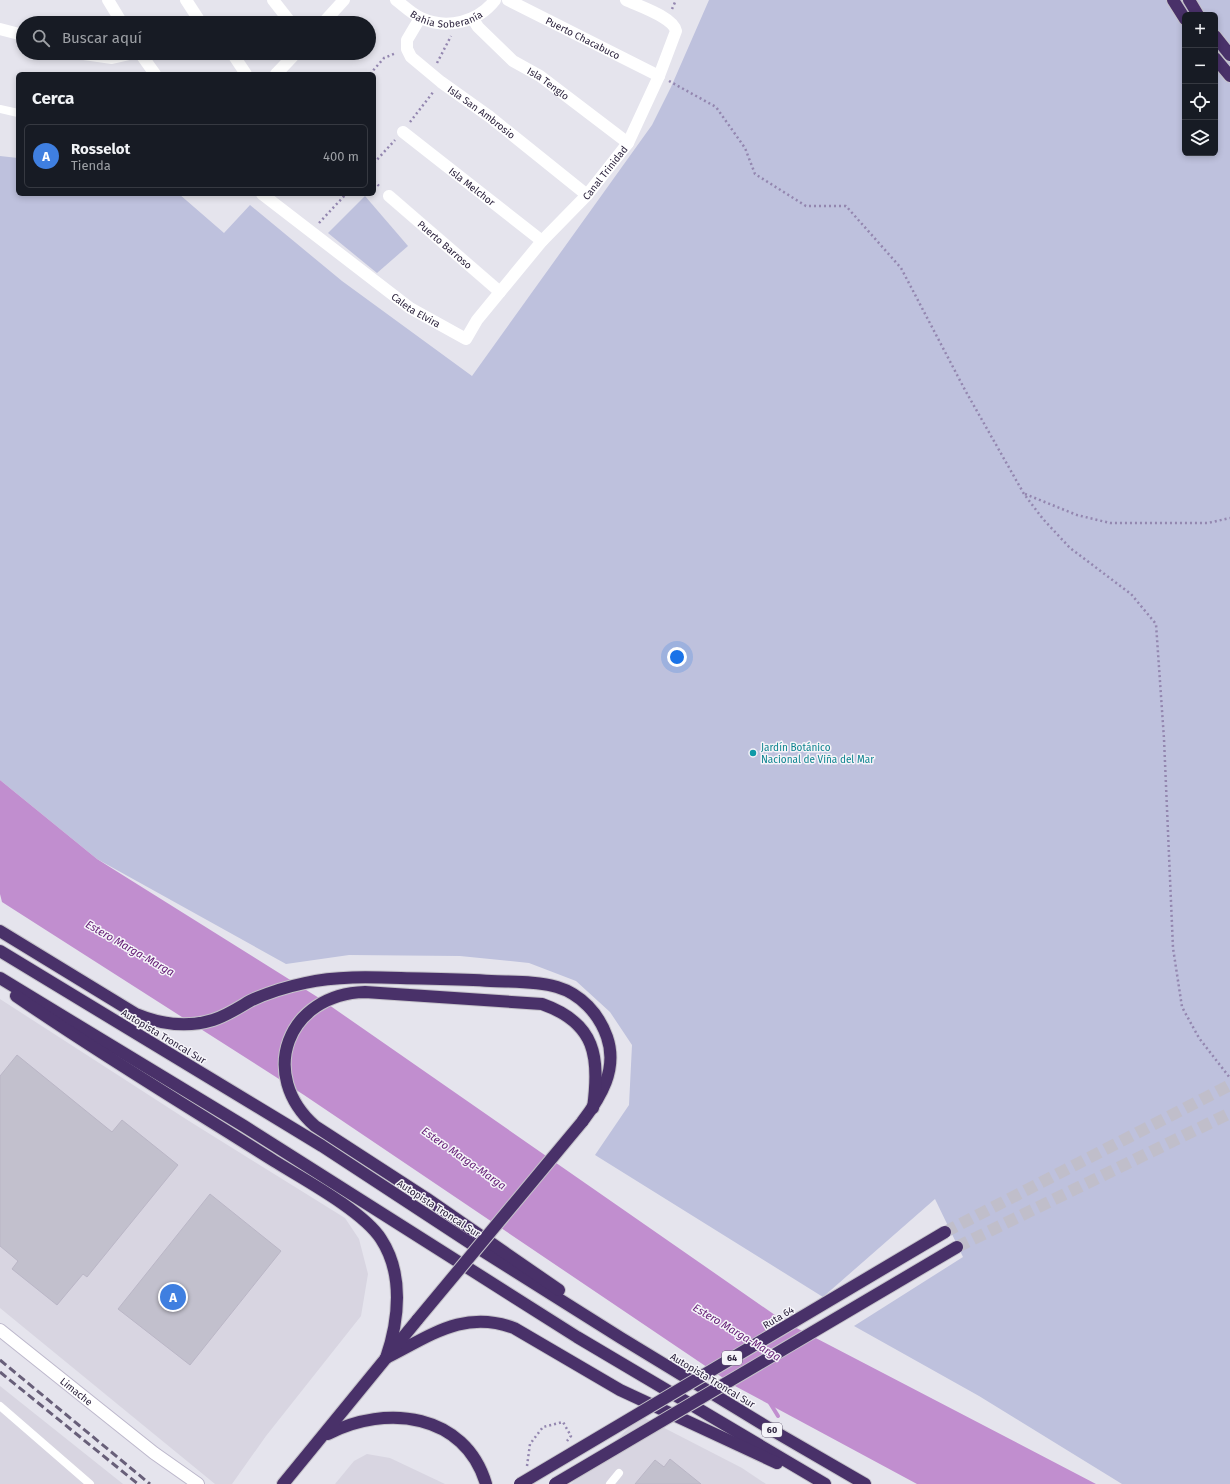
<!DOCTYPE html>
<html lang="es">
<head>
<meta charset="utf-8">
<style>
  body { margin:0; font-family:"Fira Sans",sans-serif; background:#20242c; color:#f1f3f6 }
  .controls { position:absolute; right:12px; top:12px; display:grid; overflow:hidden; border-radius:6px; box-shadow:0 2px 6px #0003 }
  .controls button { width:36px; height:36px; display:grid; place-items:center; padding:0; border:0; border-bottom:1px solid #363941; background:#171b24; color:#f1f3f6; font:20px sans-serif }
  .you { position:absolute; left:677px; top:657px; width:14px; height:14px; margin:-10px; border:3px solid #fff; border-radius:50%; background:#1a73e8; box-shadow:0 0 0 6px #1a73e833 }
  .badge { display:grid; place-items:center; width:26px; height:26px; border-radius:50%; background:#b45309; color:#fff; font-size:13px; font-weight:700 }
  .pin { position:absolute; translate:-50% -50%; border:2px solid #fff; box-shadow:0 1px 4px #0006 }
  .list { margin:0; padding:0; list-style:none }
  h2 { display:flex; justify-content:space-between; align-items:center; height:52px; margin:0; padding:0 16px; font-size:17px }
  h2 small { font-size:13px; font-weight:400; color:#9ea1a6 }
  .list li { display:grid; grid-template-columns:26px 1fr auto; gap:12px; align-items:center; box-sizing:border-box; height:64px; margin:0 8px 8px; padding:0 8px; border:1px solid #363941; border-radius:6px }
  .list b { display:block; font-size:15px; white-space:nowrap }
  .list p { margin:0; font-size:13px; white-space:nowrap; color:#9ea1a6 }
  .list em { font-size:13px; font-style:normal; color:#9ea1a6 }
  .icon { flex:none; width:22px; height:22px; fill:none; stroke:currentColor; stroke-width:2; stroke-linecap:round; stroke-linejoin:round }
  .map { position:relative; flex:none; width:1230px; height:1484px; overflow:hidden }
  .search { position:absolute; background:#171b24; box-shadow:0 2px 6px #0003; left:16px; top:16px; width:360px; height:44px; display:flex; align-items:center; gap:10px; box-sizing:border-box; padding:0 14px; border-radius:22px; color:#9ea1a6; font-size:15px }
  .panel { position:absolute; background:#171b24; box-shadow:0 2px 6px #0003; left:16px; top:72px; width:360px; height:124px; border-radius:6px }
  .map>svg:first-child { display:block }
  .built { fill:#d8d5e1 }
  .green { fill:#bec1dd; fill-rule:evenodd }
  .water { fill:#c18ecf }
  .lines { fill:none; stroke-linecap:round; stroke-linejoin:round }
  .stream { stroke:#c18ecf; stroke-width:4 }
  .building { fill:#c2c0cd; stroke:#bab6c6 }
  .highway-tunnel { stroke:#c0beca; stroke-width:12; stroke-dasharray:12 6; stroke-linecap:butt }
  .secondary-casing { stroke:#bdb8cc; stroke-width:14 }
  .highway-casing { stroke:#c4c2c9; stroke-width:14 }
  .path { stroke:#9386af; stroke-width:2.5; stroke-dasharray:2 3; stroke-linecap:butt }
  .lane { stroke:#fff; stroke-width:8 }
  .street { stroke:#fff; stroke-width:12 }
  .secondary { stroke:#fff; stroke-width:12 }
  .highway { stroke:#493169; stroke-width:12 }
  .rail { stroke:#685f79; stroke-width:3; stroke-dasharray:8 4; stroke-linecap:butt }
  .highway-bridge-casing { stroke:#c4c2c9; stroke-width:14; stroke-linecap:butt }
  .highway-bridge { stroke:#493169; stroke-width:12 }
  .culture-dot { fill:#0f9aa8; stroke:#f5f4f9; stroke-width:1.5 }
  .labels { text-anchor:middle; stroke-width:3; stroke-linejoin:round; paint-order:stroke }
  .shield { fill:#f5f4f9; stroke:#696276; stroke-width:1 }
  .shield-label { font-size:9px; font-weight:bold; fill:#2d243e }
  .street-label { font-size:10px; fill:#2d243e; stroke:#f5f4f9 }
  .culture-label { font-size:10px; fill:#0d838f; stroke:#f5f4f9; text-anchor:start }
  .water-label { font-size:11px; font-style:italic; fill:#662077; stroke:#f5f4f9 }
</style>
</head>
<body>
<div class="map">
<svg width="1230" height="1484" viewBox="0 0 1230 1484">
  <rect width="100%" height="100%" fill="#e5e4ed"/>
  <g class="built">
    <polygon points="0,999 189,1121 345,1218 359,1239 368,1274 361,1316 266,1436 232,1484 215,1484 0,1308"/>
    <polygon points="0,1386 123,1484 0,1484"/>
    <polygon points="641,1416 742,1468 766,1484 571,1484"/>
    <polygon points="367,1454 390,1458 445,1484 335,1484 354,1461"/>
  </g>
  <g class="green">
    <path d="M709,0H1230V1484H1122L979,1396L854,1326L963,1257L935,1199L823,1297L595,1155L629,1105L632,1045L610,1012L576,981L529,963L460,956L349,955L286,964L97,859L0,780V156L18,158V194H179L224,233L250,205L342,281L472,376L652,125L671,87ZM1185,15H1215V153H1185Z"/>
    <polygon points="365,196 408,246 377,273 328,233"/>
  </g>
  <polygon class="water" points="0,780 97,859 319,998 785,1322 1096,1484 917,1484 735,1386 304,1095 2,902 0,894"/>
  <g class="lines">
    <polyline class="stream" points="770,1403 778,1416"/>
  </g>
  <g class="building">
    <polygon points="17,1055 112,1132 122,1120 178,1165 87,1277 83,1274 57,1305 12,1269 18,1261 0,1246 0,1076"/>
    <polygon points="210,1194 281,1251 190,1365 118,1309"/>
    <polygon points="670,1459 701,1484 635,1484 655,1460 664,1467"/>
  </g>
  <g class="lines">
    <g class="highway-tunnel">
      <polyline points="945,1232 1230,1085"/>
      <polyline points="957,1247 1230,1113"/>
    </g>
    <g class="secondary-casing">
      <g id="secondary">
        <path id="s8" d="M0,1330L154,1453L198,1484"/>
      </g>
    </g>
    <g class="highway-casing">
      <g id="highway">
        <polyline points="1173,0 1185,19"/>
        <polyline points="1189,0 1198,15"/>
        <polyline points="1215,36 1230,55"/>
        <polyline points="1215,58 1230,76"/>
        <path d="M0,931L136,1014C160,1024 187,1028 213,1020C226,1016 238,1008 250,1001C267,993 286,987 305,983C336,976 369,977 401,978C431,979 461,979 491,981C513,982 537,981 557,987C581,994 599,1014 607,1037C618,1069 601,1097 582,1122"/>
        <polyline points="0,951 322,1146 470,1243 621,1338 777,1433 865,1484"/>
        <polyline points="0,978 244,1126 577,1337 825,1484"/>
        <path d="M16,996C100,1054 187,1106 274,1161C303,1179 363,1211 381,1239C404,1274 399,1320 386,1358"/>
        <path d="M559,1290L426,1198L315,1126C257,1075 287,994 365,992L542,1004C596,1023 600,1057 593,1108"/>
        <path d="M386,1358C430,1336 464,1309 514,1328L620,1390L777,1463"/>
        <path d="M328,1434C386,1404 465,1413 486,1484"/>
        <polyline points="283,1484 418,1319"/>
      </g>
    </g>
    <g class="path">
      <polyline points="672,9 676,0"/>
      <polyline points="437,63 451,36"/>
      <polyline points="370,74 384,58 396,53"/>
      <polyline points="669,81 716,107 745,148 755,174 806,206 846,206 901,268 965,390 1024,494 1043,519 1070,548 1131,594 1156,624 1164,739 1173,948 1182,1007 1199,1038 1230,1078"/>
      <polyline points="410,122 434,91"/>
      <polyline points="374,163 395,140"/>
      <polyline points="374,181 381,188"/>
      <polyline points="319,223 346,194"/>
      <polyline points="1025,494 1077,515 1110,523 1208,523 1230,518"/>
      <polyline points="527,1466 530,1444 543,1427 563,1422 571,1436 567,1441"/>
    </g>
    <g class="lane">
      <polyline points="0,109 18,113"/>
      <polyline points="0,1406 90,1484"/>
      <polyline points="610,1484 619,1473"/>
    </g>
    <g class="street">
      <polyline points="108,0 122,23"/>
      <polyline points="186,0 201,23"/>
      <polyline points="273,0 291,23"/>
      <path id="s1" d="M396,0C404,6 412,14 421,18C447,30 478,22 495,0"/>
      <path id="s2" d="M508,0L659,76"/>
      <path id="s3" d="M420,18L407,40V49L411,57L441,82L490,117L587,195"/>
      <path id="s4" d="M473,19L478,27L513,61L540,76L628,143"/>
      <polyline points="323,23 344,0"/>
      <polyline points="0,29 23,35"/>
      <polyline points="77,53 112,58 134,53"/>
      <polyline points="140,53 155,74"/>
      <polyline points="232,53 246,74"/>
      <polyline points="276,74 296,53"/>
      <path id="s5" d="M403,132L542,241"/>
      <path id="s6" d="M262,194L410,308L466,339L477,320L500,292L542,241L587,195L628,143L659,76L676,31C673,17 639,6 626,0"/>
      <path id="s7" d="M389,196L500,292"/>
    </g>
    <use href="#secondary" class="secondary"/>
    <use href="#highway" class="highway"/>
    <g class="rail">
      <polyline points="0,1360 150,1484"/>
      <polyline points="0,1372 138,1484"/>
    </g>
    <g class="highway-bridge-casing">
      <g id="highway-bridge">
        <polyline points="418,1319 582,1122"/>
        <polyline points="520,1484 945,1232"/>
        <polyline points="555,1484 957,1247"/>
      </g>
    </g>
    <use href="#highway-bridge" class="highway-bridge"/>
  </g>
  <circle class="culture-dot" cx="753" cy="753" r="4"/>
  <g class="labels">
    <g class="shield">
      <rect x="722" y="1351" width="20" height="14" rx="3"/>
      <rect x="762" y="1423" width="20" height="14" rx="3"/>
    </g>
    <g class="shield-label">
      <text x="732" y="1361">64</text>
      <text x="772" y="1433">60</text>
    </g>
    <g class="street-label">
      <text dy="4" stroke="none"><textPath href="#s1" startOffset="57">Bahía Soberanía</textPath></text>
      <text dy="4" stroke="none"><textPath href="#s2" startOffset="84">Puerto Chacabuco</textPath></text>
      <text dy="4" stroke="none"><textPath href="#s4" startOffset="100">Isla Tenglo</textPath></text>
      <text dy="4" stroke="none"><textPath href="#s3" startOffset="133">Isla San Ambrosio</textPath></text>
      <text dy="4" stroke="none"><textPath href="#s6" startOffset="468">Canal Trinidad</textPath></text>
      <text dy="4" stroke="none"><textPath href="#s5" startOffset="88">Isla Melchor</textPath></text>
      <text dy="4" stroke="none"><textPath href="#s7" startOffset="74">Puerto Barroso</textPath></text>
      <text dy="4" stroke="none"><textPath href="#s6" startOffset="193">Caleta Elvira</textPath></text>
      <text transform="translate(164 1036) rotate(31)" y="4">Autopista Troncal Sur</text>
      <text transform="translate(439 1208) rotate(33)" y="4">Autopista Troncal Sur</text>
      <text transform="translate(778 1317) rotate(-31)" y="4">Ruta 64</text>
      <text transform="translate(713 1380) rotate(31)" y="4">Autopista Troncal Sur</text>
      <text dy="4" stroke="none"><textPath href="#s8" startOffset="98">Limache</textPath></text>
    </g>
    <g class="culture-label">
      <text x="761" y="751">Jardín Botánico<tspan x="761" dy="12">Nacional de Viña del Mar</tspan></text>
    </g>
    <g class="water-label">
      <text transform="translate(130 948) rotate(30)" y="4">Estero Marga-Marga</text>
      <text transform="translate(464 1158) rotate(35)" y="4">Estero Marga-Marga</text>
      <text transform="translate(737 1332) rotate(31)" y="4">Estero Marga-Marga</text>
    </g>
  </g>
</svg>
<div class="controls">
<button>+</button>
<button>−</button>
<button><svg class="icon" aria-label="locate" viewBox="0 0 24 24"><circle cx="12" cy="12" r="6"/><path d="M12 2v4M12 18v4M2 12h4M18 12h4"/></svg></button>
<button><svg class="icon" aria-label="layers" viewBox="0 0 24 24"><path d="M12 4l9 5-9 5-9-5zM3 14l9 5 9-5"/></svg></button>
</div>
<div class="you"></div>
<div class="pin badge" style="left:173px;top:1297px;background:#3f7fe0">A</div>
<div class="search"><svg class="icon" aria-label="search" viewBox="0 0 24 24"><circle cx="10" cy="10" r="6"/><path d="M15 15l6 6"/></svg>Buscar aquí</div>
<section class="panel">
<h2>Cerca<small></small></h2>
<ul class="list">
<li><span class="badge" style="background:#3f7fe0">A</span><div><b>Rosselot</b><p>Tienda</p></div><em>400 m</em></li>
</ul>
</section>
</div>
</body>
</html>
